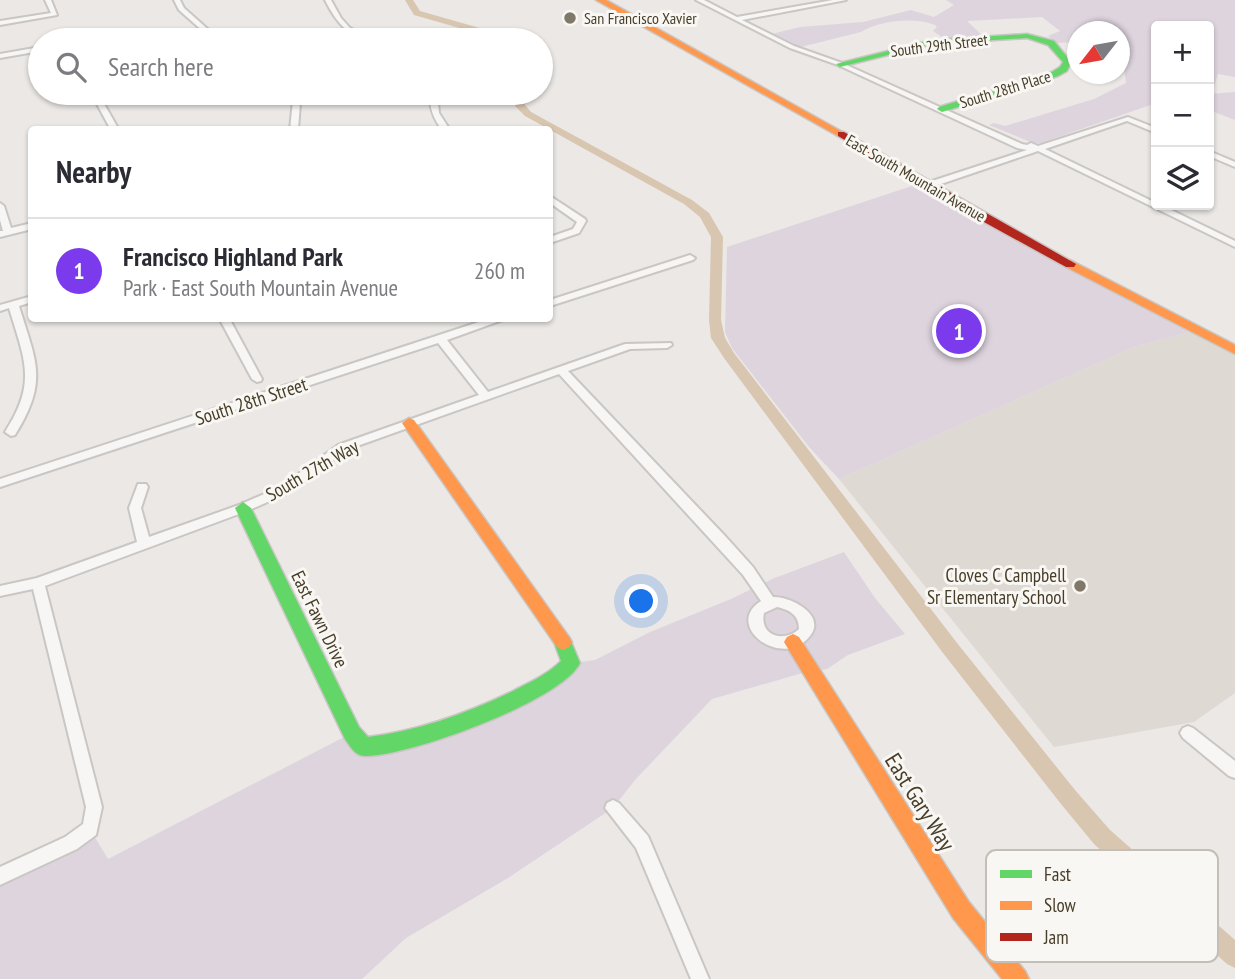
<!DOCTYPE html>
<html lang="en">
<head>
<meta charset="utf-8">
<style>
  body { margin:0; font-family:"PT Sans Narrow",sans-serif; background:#f2f2f3; color:#2b2b33 }
  .controls { position:absolute; right:21px; top:21px; display:grid; overflow:hidden; border-radius:7px; box-shadow:0 2px 5px #0004 }
  .controls button { width:63px; height:63px; display:grid; place-items:center; padding:0; border:0; border-bottom:2px solid #e1e1e2; background:#fff; color:#2b2b33; font:35px sans-serif }
  .compass { position:absolute; left:1067px; top:21px; width:63px; height:63px; border-radius:50%; background:#fff; box-shadow:0 2px 5px #0004; rotate:239deg }
  .you { position:absolute; left:642px; top:602px; width:24px; height:24px; margin:-18px; border:5px solid #fff; border-radius:50%; background:#1a73e8; box-shadow:0 0 0 10px #1a73e833 }
  .badge { display:grid; place-items:center; width:46px; height:46px; border-radius:50%; background:#7c3aed; color:#fff; font-size:23px; font-weight:700 }
  .pin { position:absolute; translate:-50% -50%; border:4px solid #fff; box-shadow:0 2px 7px #0006 }
  .list { margin:0; padding:0; list-style:none }
  h2 { display:flex; justify-content:space-between; align-items:center; height:91px; margin:0; padding:0 28px; font-size:30px }
  h2 small { font-size:23px; font-weight:400; color:#7c7c81 }
  .list li { display:grid; grid-template-columns:46px 1fr auto; gap:21px; align-items:center; box-sizing:border-box; height:105px; padding:0 28px; border-top:2px solid #e1e1e2 }
  .list b { display:block; font-size:26px; white-space:nowrap }
  .list p { margin:0; font-size:23px; white-space:nowrap; color:#7c7c81 }
  .list em { font-size:23px; font-style:normal; color:#7c7c81 }
  .icon { flex:none; width:38px; height:38px; fill:none; stroke:currentColor; stroke-width:2; stroke-linecap:round; stroke-linejoin:round }
  .map { position:relative; flex:none; width:1235px; height:979px; overflow:hidden }
  .search { position:absolute; background:#fff; box-shadow:0 2px 5px #0004; left:28px; top:28px; width:525px; height:77px; display:flex; align-items:center; gap:18px; box-sizing:border-box; padding:0 24px; border-radius:38px; color:#7c7c81; font-size:26px }
  .panel { position:absolute; background:#fff; box-shadow:0 2px 5px #0004; left:28px; top:126px; width:525px; height:196px; border-radius:7px }
  .map>svg:first-child { display:block }
  .built { fill:#ded9d3 }
  .green { fill:#ded4de }
  .lines { fill:none; stroke-linecap:round; stroke-linejoin:round }
  .canal { fill:#d8c6b0; fill-rule:evenodd }
  .street-casing { stroke:#c9c6c3; stroke-width:4 }
  .fast-casing { stroke:#c9c6c3; stroke-width:3 }
  .slow-casing { stroke:#c9c6c3; stroke-width:3 }
  .jam-casing { stroke:#c9c6c3; stroke-width:3 }
  .street { fill:#f7f6f5; fill-rule:evenodd }
  .fast { fill:#63d668; fill-rule:evenodd }
  .slow { fill:#ff974d; fill-rule:evenodd }
  .jam { fill:#b3261e; fill-rule:evenodd }
  .poi-dot { fill:#80796a; stroke:#f9f7f3; stroke-width:2.5 }
  .labels { text-anchor:middle; stroke-width:6; stroke-linejoin:round; paint-order:stroke }
  .far-poi-label { font-size:16px; fill:#473d28; stroke:#f9f7f3; text-anchor:start }
  .far-street-label { font-size:16px; fill:#473d28; stroke:#f9f7f3 }
  .street-label { font-size:19px; fill:#473d28; stroke:#f9f7f3 }
  .poi-label { font-size:19px; fill:#473d28; stroke:#f9f7f3; text-anchor:end }
  .near-street-label { font-size:23px; fill:#473d28; stroke:#f9f7f3 }
  .key { fill:#f9f7f3; stroke:#c4bfb6; stroke-width:2 }
  .key-label { font-size:19px; fill:#473d28 }
</style>
</head>
<body>
<div class="map">
<svg width="1235" height="979" viewBox="0 0 1235 979">
  <rect width="100%" height="100%" fill="#ebe8e5"/>
  <polygon class="built" points="1198,330 1235,350 1235,693 1194,722 1054,747 839,479 1134,347"/>
  <g class="green">
    <path d="M946,0H1235V77L1218,74L1214,86L1209,88V26H1156V103L1041,143H1033L989,125L994,123L1005,126L1094,99L1126,83L1123,60L1120,56V32H1078L1077,42L1056,43L1048,36L1060,31L1042,17L967,21L983,36L945,39L933,31L937,27L935,25C914,17 881,20 861,32L801,47L772,34L800,27L863,22L911,10L934,17L954,5Z"/>
    <polygon points="1235,92 1235,120 1209,110 1209,94"/>
    <polygon points="924,182 1198,330 1134,347 839,479 809,447 732,348 725,332 727,247"/>
    <polygon points="844,552 875,598 905,634 848,655 827,669 799,674 712,699 635,780 613,808 508,878 406,938 362,979 0,979 0,876 90,829 108,859 352,733 363,747 464,724 571,663 595,660 650,632 731,599 772,579"/>
  </g>
  <g class="lines">
    <g class="canal">
      <polygon points="405,0 413,0 420,11 490,31 504,40 494,40 484,35 414,15"/>
      <polygon points="515,93 523,93 525,105 531,112 692,200 709,213 723,237 721,320 725,338 734,353 957,643 1075,790 1110,830 1235,940 1235,968 1227,964 1094,844 1061,804 943,653 724,358 711,338 709,320 711,237 700,217 684,204 525,116 515,106"/>
    </g>
    <g class="street-casing">
      <g id="street">
        <polygon points="45,0 51,0 57,15 0,25 0,21 51,13"/>
        <polygon points="174,0 180,0 184,8 220,40 213,40 179,10"/>
        <path d="M325,0H331L341,18L350,28L374,40C349,40 335,20 325,0Z"/>
        <polygon points="696,0 704,0 737,17 833,0 846,0 742,20 794,46 842,63 1022,144 1027,145 1031,143 1038,146 1128,117 1156,128 1156,133 1127,121 1045,149 1156,203 1156,205 1161,205 1235,241 1235,247 1038,151 932,187 926,187 926,183 1027,150 1017,148 838,65 790,48"/>
        <polygon points="40,47 40,51 0,58 0,54"/>
        <polygon points="91,93 98,93 119,130 111,130"/>
        <polygon points="316,93 326,93 300,103 298,130 290,130 293,100"/>
        <path d="M430,93H437L439,113L450,130H442C433,118 429,107 430,93Z"/>
        <polygon points="1209,151 1235,162 1235,167 1209,156"/>
        <polygon points="550,196 585,219 586,221 579,233 550,243 550,237 573,229 577,222 550,203"/>
        <polygon points="0,203 4,206 11,228 32,223 32,229 0,237 0,231 3,231 0,220"/>
        <polygon points="690,255 695,258 693,260 550,306 550,300"/>
        <path d="M32,296V302L19,306C36,362 49,381 15,435L11,436L5,432C37,383 25,361 9,308L0,311V305Z"/>
        <polygon points="219,318 229,318 262,379 261,381 257,382 252,379"/>
        <path d="M491,318H508L447,340L488,392L625,344L671,343L672,345L667,348L630,349L568,371L726,537L753,567L773,597C790,596 827,615 810,636C783,671 722,626 761,601L743,575L559,374L360,445L346,451L288,493L247,511L45,586L102,807L96,835L77,849L0,885V867L65,837L83,824L86,807L33,589L0,596V586L37,578L137,542L129,508L138,484H146L148,487L141,508L149,537L239,505L280,487L338,445L479,395L438,343L0,487V479ZM777,607C790,610 799,615 799,629C784,643 759,636 764,613Z"/>
        <polygon points="1188,726 1193,728 1235,761 1235,778 1229,776 1183,738 1180,733 1183,728"/>
        <polygon points="613,800 619,803 648,836 709,979 691,979 636,848 605,808 607,803"/>
      </g>
    </g>
    <g class="fast-casing">
      <g id="fast">
        <polygon points="1027,34 1054,41 1071,62 1067,71 1058,76 942,112 937,109 939,107 1052,72 1060,67 1063,62 1048,45 1027,38 932,44 840,67 836,64 932,40"/>
        <path d="M243,502L251,508L359,727L368,737C418,731 465,714 511,692C528,683 547,675 561,661L554,642L557,637L563,634L569,637L580,663C562,701 407,757 365,756C355,756 350,746 345,739L235,508Z"/>
      </g>
    </g>
    <g class="slow-casing">
      <g id="slow">
        <polygon points="596,0 606,0 846,134 838,136"/>
        <polygon points="1070,260 1235,345 1235,354 1066,267 1064,264"/>
        <polygon points="409,418 414,420 569,637 572,642 569,647 563,650 557,647 404,426 402,423"/>
        <polygon points="793,634 799,637 969,902 1025,971 1029,979 1002,979 953,918 787,647 784,642 787,637"/>
      </g>
    </g>
    <g class="jam-casing">
      <polygon id="jam" points="838,132 844,132 1076,264 1074,267 1066,267 984,222 838,136"/>
    </g>
    <use href="#street" class="street"/>
    <use href="#fast" class="fast"/>
    <use href="#slow" class="slow"/>
    <use href="#jam" class="jam"/>
  </g>
  <g class="poi-dot">
    <circle cx="570" cy="18" r="7"/>
    <circle cx="1080" cy="586" r="7"/>
  </g>
  <g class="labels">
    <g class="far-poi-label">
      <text x="584" y="24">San Francisco Xavier</text>
    </g>
    <g class="far-street-label">
      <text transform="translate(939 45) rotate(-7)" y="6">South 29th Street</text>
      <text transform="translate(1005 89) rotate(-17)" y="6">South 28th Place</text>
      <text transform="translate(916 178) rotate(30)" y="6">East South Mountain Avenue</text>
    </g>
    <g class="street-label">
      <text transform="translate(251 401) rotate(-18)" y="7">South 28th Street</text>
      <text transform="translate(312 470) rotate(-30)" y="7">South 27th Way</text>
      <text transform="translate(320 619) rotate(64)" y="7">East Fawn Drive</text>
    </g>
    <g class="poi-label">
      <text x="1066" y="582">Cloves C Campbell<tspan x="1066" dy="22">Sr Elementary School</tspan></text>
    </g>
    <g class="near-street-label">
      <text transform="translate(920 802) rotate(58)" y="8">East Gary Way</text>
    </g>
  </g>
  <rect x="986" y="850" width="232" height="112" rx="10" class="key"/>
  <rect x="1000" y="870" width="32" height="8" fill="#63d668"/>
  <rect x="1000" y="901" width="32" height="9" fill="#ff974d"/>
  <rect x="1000" y="933" width="32" height="8" fill="#b3261e"/>
  <g class="key-label">
    <text x="1044" y="881">Fast</text>
    <text x="1044" y="912">Slow</text>
    <text x="1044" y="944">Jam</text>
  </g>
</svg>
<div class="controls">
<button>+</button>
<button>−</button>
<button><svg class="icon" aria-label="layers" viewBox="0 0 24 24"><path d="M12 4l9 5-9 5-9-5zM3 14l9 5 9-5"/></svg></button>
</div>
<svg class="compass" viewBox="-18 -18 36 36"><path d="M0-13l5 13h-10z" fill="#e53935"/><path d="M0 13l5-13h-10z" fill="#7c7c81"/></svg>
<div class="you"></div>
<div class="pin badge" style="left:959px;top:331px">1</div>
<div class="search"><svg class="icon" aria-label="search" viewBox="0 0 24 24"><circle cx="10" cy="10" r="6"/><path d="M15 15l6 6"/></svg>Search here</div>
<section class="panel">
<h2>Nearby<small></small></h2>
<ul class="list">
<li><span class="badge">1</span><div><b>Francisco Highland Park</b><p>Park · East South Mountain Avenue</p></div><em>260 m</em></li>
</ul>
</section>
</div>
</body>
</html>
